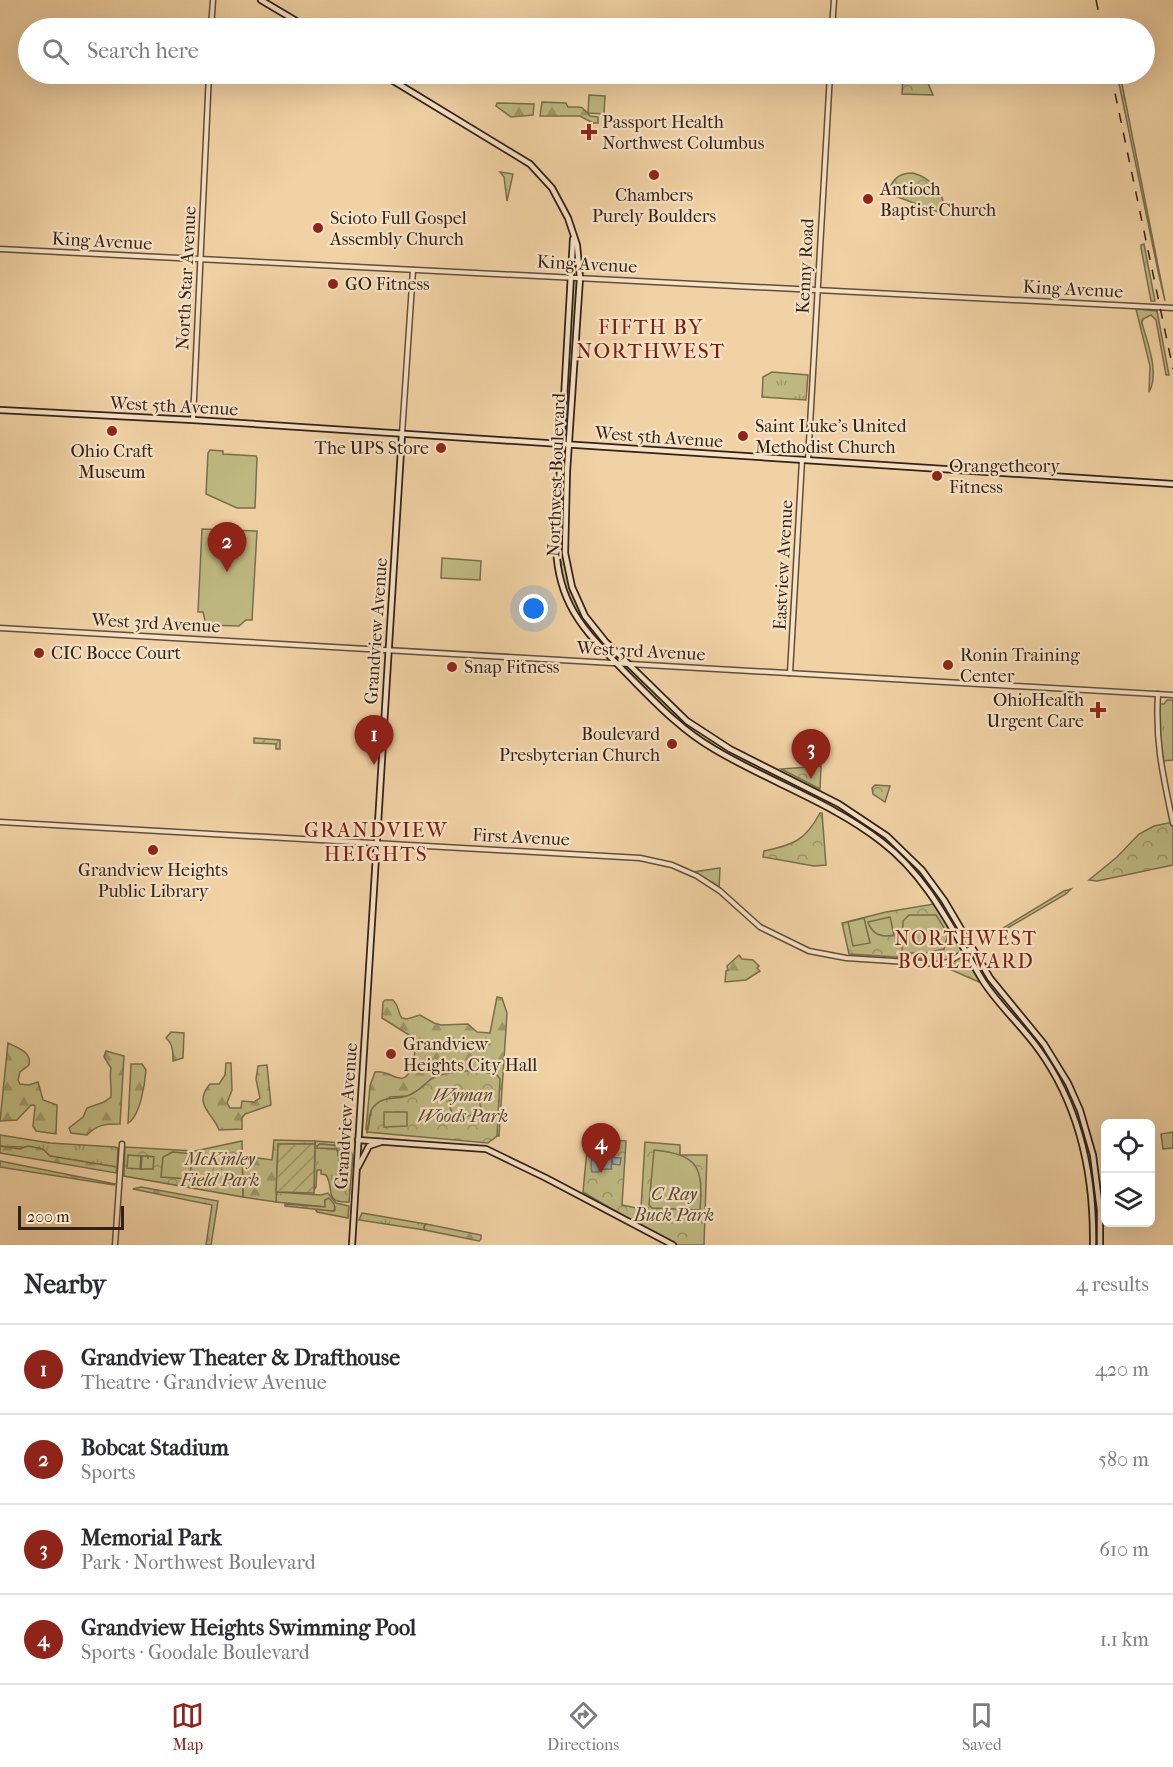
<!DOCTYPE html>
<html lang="en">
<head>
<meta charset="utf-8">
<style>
  body { margin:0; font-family:"IM FELL French Canon",serif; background:#f7f7f7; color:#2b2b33 }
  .controls { position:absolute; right:18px; bottom:18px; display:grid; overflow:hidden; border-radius:9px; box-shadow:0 6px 24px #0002 }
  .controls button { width:54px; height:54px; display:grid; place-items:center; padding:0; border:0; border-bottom:2px solid #e1e1e2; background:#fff; color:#2b2b33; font:30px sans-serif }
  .scale { position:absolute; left:18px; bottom:15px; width:106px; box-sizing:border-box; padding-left:6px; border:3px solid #32211b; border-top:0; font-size:16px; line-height:21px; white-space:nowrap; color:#32211b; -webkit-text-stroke:4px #f6e2c4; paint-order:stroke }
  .you { position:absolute; left:534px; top:609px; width:21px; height:21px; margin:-15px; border:4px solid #fff; border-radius:50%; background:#1a73e8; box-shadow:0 0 0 9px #1a73e833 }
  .badge { display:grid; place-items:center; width:39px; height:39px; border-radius:50%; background:#8f2418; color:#fff; font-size:20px; font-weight:700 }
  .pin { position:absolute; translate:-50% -50px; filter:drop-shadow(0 2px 3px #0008) }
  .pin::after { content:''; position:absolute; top:32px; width:21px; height:18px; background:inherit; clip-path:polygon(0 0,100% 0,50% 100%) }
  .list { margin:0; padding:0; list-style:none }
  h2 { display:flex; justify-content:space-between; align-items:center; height:78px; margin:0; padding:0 24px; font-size:26px }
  h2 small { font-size:20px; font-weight:400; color:#7c7c81 }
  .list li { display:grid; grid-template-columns:39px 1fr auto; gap:18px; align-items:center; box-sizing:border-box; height:90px; padding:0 24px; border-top:2px solid #e1e1e2 }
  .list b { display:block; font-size:22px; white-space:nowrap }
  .list p { margin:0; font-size:20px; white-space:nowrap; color:#7c7c81 }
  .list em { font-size:20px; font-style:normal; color:#7c7c81 }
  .icon { flex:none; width:33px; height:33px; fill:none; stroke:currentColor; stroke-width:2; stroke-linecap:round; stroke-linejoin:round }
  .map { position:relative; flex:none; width:1173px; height:1245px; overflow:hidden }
  .search { position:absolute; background:#fff; box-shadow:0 6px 24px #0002; left:18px; right:18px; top:18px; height:66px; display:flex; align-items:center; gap:15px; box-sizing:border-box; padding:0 21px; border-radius:33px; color:#7c7c81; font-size:22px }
  .sheet { height:438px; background:#fff }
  nav { display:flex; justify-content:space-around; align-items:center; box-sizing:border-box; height:84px; border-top:2px solid #e1e1e2; background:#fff; font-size:16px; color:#7c7c81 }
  nav a { display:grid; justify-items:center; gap:3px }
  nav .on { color:#8f2418 }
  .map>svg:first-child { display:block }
  .grass { fill:url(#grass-tufts); stroke:#796e4e; stroke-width:1.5; fill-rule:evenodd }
  .forest { fill:url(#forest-firs); stroke:#796e4e; stroke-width:1.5 }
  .park { fill:url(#park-crowns); stroke:#796e4e; stroke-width:1.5 }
  .garden { fill:url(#garden-furrows); stroke:#796e4e; stroke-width:1.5 }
  .pitch { fill:#c0ba82; stroke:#796e4e; stroke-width:1.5 }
  .water { fill:url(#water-ripples); stroke:#737a74; stroke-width:1.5 }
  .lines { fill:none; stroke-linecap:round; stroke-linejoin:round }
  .tertiary-casing { stroke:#624d3d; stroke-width:7 }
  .secondary-casing { stroke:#32211b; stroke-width:8 }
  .tertiary { stroke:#f6e2c4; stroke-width:4 }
  .secondary { stroke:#f6e2c4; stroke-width:4.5 }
  .rail { stroke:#32211b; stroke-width:1.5; stroke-dasharray:10 10; stroke-linecap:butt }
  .poi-dot { fill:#8f2418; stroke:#f6e2c4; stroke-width:2 }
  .labels { text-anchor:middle; stroke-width:4.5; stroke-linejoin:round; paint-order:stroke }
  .poi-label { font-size:18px; fill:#32211b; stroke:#f6e2c4; text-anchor:start }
  .street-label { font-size:18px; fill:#32211b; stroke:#f6e2c4 }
  .park-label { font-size:18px; font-style:italic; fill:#564735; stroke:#f6e2c4 }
  .neighbourhood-label { font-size:20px; letter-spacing:1.5px; fill:#7a1f14; stroke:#f6e2c4 }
  .quarter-label { font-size:21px; letter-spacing:1.5px; fill:#7a1f14; stroke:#f6e2c4 }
</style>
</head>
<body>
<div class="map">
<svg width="1173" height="1245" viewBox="0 0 1173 1245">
  <defs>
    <pattern id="grass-tufts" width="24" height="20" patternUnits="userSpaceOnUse" patternTransform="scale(1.5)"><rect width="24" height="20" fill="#c0ba82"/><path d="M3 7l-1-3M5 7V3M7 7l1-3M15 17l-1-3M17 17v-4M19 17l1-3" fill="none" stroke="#9d976a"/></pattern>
    <pattern id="forest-firs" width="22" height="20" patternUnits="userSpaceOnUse" patternTransform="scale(1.5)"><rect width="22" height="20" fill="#c0ba82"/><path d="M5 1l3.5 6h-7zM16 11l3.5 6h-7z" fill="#9d976a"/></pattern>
    <pattern id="park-crowns" width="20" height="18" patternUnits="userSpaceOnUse" patternTransform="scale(1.5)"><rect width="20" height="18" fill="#c0ba82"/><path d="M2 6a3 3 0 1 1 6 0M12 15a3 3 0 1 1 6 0" fill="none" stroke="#9d976a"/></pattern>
    <pattern id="garden-furrows" width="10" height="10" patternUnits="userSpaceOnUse" patternTransform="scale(1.5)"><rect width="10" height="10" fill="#c0ba82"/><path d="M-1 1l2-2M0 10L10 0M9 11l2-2" fill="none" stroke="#9d976a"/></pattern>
    <pattern id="water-ripples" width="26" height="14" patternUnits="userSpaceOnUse" patternTransform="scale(1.5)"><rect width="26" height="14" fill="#9eb5af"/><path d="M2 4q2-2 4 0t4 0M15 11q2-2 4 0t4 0" fill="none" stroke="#81938e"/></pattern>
  </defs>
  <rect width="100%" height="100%" fill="#f1d2a4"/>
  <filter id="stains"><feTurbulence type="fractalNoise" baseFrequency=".00333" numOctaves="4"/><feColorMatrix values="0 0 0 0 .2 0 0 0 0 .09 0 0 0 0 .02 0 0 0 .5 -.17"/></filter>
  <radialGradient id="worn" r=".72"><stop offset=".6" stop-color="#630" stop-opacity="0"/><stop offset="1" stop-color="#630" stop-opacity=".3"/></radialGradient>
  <g class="grass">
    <polygon points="1117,74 1120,74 1165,301 1158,271"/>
    <polygon points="1144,244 1155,301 1151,301 1141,248 1141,245"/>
    <polygon points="572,277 580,278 565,554 572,587 589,621 650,687 705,734 825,796 887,836 923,870 990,978 1060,1068 1085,1125 1098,1184 1100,1245 1093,1245 1092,1211 1080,1136 1054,1072 990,991 932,895 891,849 838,813 741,764 690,732 597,645 570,606 557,558"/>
    <path d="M1136,309L1157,311L1169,375H1166L1156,320L1151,315L1143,319L1142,323C1147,342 1160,373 1149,392L1150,366Z"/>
    <polygon points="772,372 808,375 806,400 762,397 763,377"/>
    <polygon points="1167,700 1173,700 1173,760 1163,761 1159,732 1160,704 1164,704"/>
    <polygon points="1071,889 1066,894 999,933 1003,928 1064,891"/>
    <path d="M0,1135L50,1143L115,1147L118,1148L117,1167L49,1156C36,1144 17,1148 0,1146Z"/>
    <path d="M315,1141L342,1143L351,1152L353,1156L349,1202C323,1203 335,1189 326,1175L321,1174V1170H317L316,1187L314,1190ZM320,1144L342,1146L349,1161L348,1167L341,1168L337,1149L321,1148Z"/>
    <polygon points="276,1192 321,1195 328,1193 336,1203 349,1206 348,1218 317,1212 315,1209 333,1211 325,1202 326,1207 276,1202"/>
    <polygon points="362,1213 426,1224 424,1227 425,1230 359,1220"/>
  </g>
  <g class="forest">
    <path d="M542,102L566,103L568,107C583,107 581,105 590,116L598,117V123H593L580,116H540Z"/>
    <polygon points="497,103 534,104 533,115 511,117 496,106"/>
    <polygon points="500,172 513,174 507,201 504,177"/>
    <polygon points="739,955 742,959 753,960 759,966 757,968 760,971 746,980 725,982 726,971 728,970 727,966"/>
    <path d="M497,997L502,998L507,1013L499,1136H497L499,1079H431L419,1090L408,1096L390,1097L371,1111L367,1132L366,1129L370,1086L375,1072C393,1069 404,1093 413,1063C415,1054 416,1047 414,1038L382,1018L383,1002L385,1000H393C401,1009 397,1012 402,1018L407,1019L420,1015L434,1023L441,1025L468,1024L477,1032L490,1033Z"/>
    <path d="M171,1032L184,1033L183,1058L173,1061C173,1052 173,1044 166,1038Z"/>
    <path d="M8,1043C18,1048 32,1052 29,1065L20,1072L18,1080L20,1084L29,1085L38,1082L43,1100L57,1105L56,1134L36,1131L33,1126L35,1107L34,1105H31L17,1120L0,1121Z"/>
    <path d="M106,1051L124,1056L120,1124C105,1124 98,1124 87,1135L71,1133L69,1128L83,1117L87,1108L104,1102L111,1097C112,1087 109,1078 111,1068L104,1057Z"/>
    <path d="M226,1063H231L232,1090L227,1103L230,1108H241L242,1101L254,1102L260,1098L256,1079L258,1066L267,1065L271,1105L245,1114L242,1118V1129L219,1130C214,1114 192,1105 210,1084H219L225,1075Z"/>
    <path d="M131,1064H142L146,1070C145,1083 140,1117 128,1123Z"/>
    <polygon points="274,1140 315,1141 315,1144 278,1144 276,1202 243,1197 242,1156 272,1160"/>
    <polygon points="320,1144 342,1146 348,1155 348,1167 345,1169 341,1167 337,1149 317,1148 317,1146"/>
    <polygon points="0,1146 20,1149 28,1146 43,1149 50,1156 117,1167 116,1173 0,1153"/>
    <polygon points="0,1161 115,1184 114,1185 0,1167"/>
    <polygon points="141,1187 218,1201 211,1245 206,1245 212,1205 133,1189"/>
    <polygon points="329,1198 334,1204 335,1210 333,1211 285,1206 285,1204 325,1207 325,1200"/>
    <polygon points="426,1224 481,1235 481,1239 479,1241 425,1230 424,1227"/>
  </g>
  <g class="park">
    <polygon points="903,74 924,74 933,95 902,94"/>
    <path d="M913,173C928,177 950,195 941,213L887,193C893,180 897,173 913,173Z"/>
    <polygon points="821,766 820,789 781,769"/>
    <polygon points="875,785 890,786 885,802 873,794 872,788"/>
    <path d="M820,813H822L826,865L814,866L763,857L764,851C793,845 805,841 820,813Z"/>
    <polygon points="1173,822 1173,865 1097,881 1089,880 1117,857 1139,834 1154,826"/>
    <polygon points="720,868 719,889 693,872"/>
    <polygon points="934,904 980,980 979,982 947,968 947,965 927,959 849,954 842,923 886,912"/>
    <path d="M477,1070L497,1075L500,1079L497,1136L488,1143L367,1132C370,1125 369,1115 372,1109C381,1095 395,1100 407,1096C417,1093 422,1086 430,1080C442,1071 463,1072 477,1070Z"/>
    <polygon points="1173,1132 1173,1148 1163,1149 1161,1134"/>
    <polygon points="588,1139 626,1141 622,1205 641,1209 645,1142 680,1145 680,1155 707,1155 704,1245 673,1245 583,1192"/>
    <polygon points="242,1141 243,1197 124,1176 125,1147 195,1151"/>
  </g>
  <g class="garden">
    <polygon points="254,738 280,740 280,749 276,749 276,744 254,743"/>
    <polygon points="278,1144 315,1144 314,1193 276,1192"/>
  </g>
  <g class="pitch">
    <polygon points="589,95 605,96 604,114 588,113"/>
    <polygon points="210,450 223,451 223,454 256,456 257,458 255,508 237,508 206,494 208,453"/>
    <polygon points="202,529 257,531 252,620 246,620 239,626 206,625 203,612 198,612"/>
    <polygon points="442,558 481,561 480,580 441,578"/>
    <polygon points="909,915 936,915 948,934 944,949 926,953 902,953 903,921"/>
    <path d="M890,917L894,935C881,938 872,934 868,922Z"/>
    <polygon points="864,918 870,943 853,946 848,922"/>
    <polygon points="478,1095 482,1113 453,1119 449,1101"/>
    <polygon points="384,1112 407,1112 407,1126 384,1127"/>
    <path d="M654,1150C700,1155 703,1168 700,1210L652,1208L649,1205Z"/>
    <polygon points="173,1152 193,1154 189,1179 161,1177 163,1157"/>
    <polygon points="128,1155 141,1156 140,1169 127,1168"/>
    <polygon points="142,1156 148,1156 148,1159 148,1156 154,1157 153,1169 141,1169"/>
  </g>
  <g class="water">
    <path d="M594,1150H600L599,1172H592C589,1162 593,1157 594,1150Z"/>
    <polygon points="603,1157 621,1158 620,1165 613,1164 612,1159 611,1169 602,1169"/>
  </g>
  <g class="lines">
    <g class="tertiary-casing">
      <g id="tertiary">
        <polyline points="211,28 213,0"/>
        <polyline points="832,28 834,0"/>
        <polyline points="0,249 1173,308"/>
        <polyline points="193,420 209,74"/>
        <polyline points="402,434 413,270"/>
        <polyline points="808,460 830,74"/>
        <polyline points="0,628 1173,695"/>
        <polyline points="790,673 802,460"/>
        <path d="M1158,694C1155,742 1163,776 1173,823"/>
        <polyline points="0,822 640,858 672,865 697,876 720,891 760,927 809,951 846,958 939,964 948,962 972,948"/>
        <polyline points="115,1245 122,1144"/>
      </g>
    </g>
    <g class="secondary-casing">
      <g id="secondary">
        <polyline points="261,0 308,28"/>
        <polyline points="382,74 530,164 552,188 568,218 577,245 580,278 567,471 565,553 572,587 585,616 605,641 687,721 730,749 839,804 887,836 922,870 944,900 990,978 1044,1044 1068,1083 1080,1110 1093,1155 1100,1210 1100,1245"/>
        <path d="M573,239L556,541C556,562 560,585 570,605C583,631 603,649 623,670C651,698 679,729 714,749C769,782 831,802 882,842C929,878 953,932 983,981C999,1006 1022,1026 1039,1050C1080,1107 1094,1176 1093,1245"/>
        <polyline points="0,410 193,420 1173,484"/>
        <polyline points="358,1140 486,1149 546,1178 673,1245"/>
        <polyline points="358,1167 369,1146 381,1142"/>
        <polyline points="352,1245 402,434"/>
      </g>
    </g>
    <use href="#tertiary" class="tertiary"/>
    <use href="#secondary" class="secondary"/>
    <g class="rail">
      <polyline points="1096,0 1102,28"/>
      <polyline points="1111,74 1173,369"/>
    </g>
  </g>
  <g class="poi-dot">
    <path d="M586 123h6v6h6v6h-6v6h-6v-6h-6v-6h6z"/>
    <circle cx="654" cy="175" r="6"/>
    <circle cx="868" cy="199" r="6"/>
    <circle cx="318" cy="228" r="6"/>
    <circle cx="333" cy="284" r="6"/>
    <circle cx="112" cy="431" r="6"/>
    <circle cx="743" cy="436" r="6"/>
    <circle cx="441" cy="448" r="6"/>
    <circle cx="937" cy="476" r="6"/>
    <circle cx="39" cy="653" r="6"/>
    <circle cx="948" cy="665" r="6"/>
    <circle cx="452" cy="667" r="6"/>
    <path d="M1095 701h6v6h6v6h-6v6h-6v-6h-6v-6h6z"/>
    <circle cx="672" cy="744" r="6"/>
    <circle cx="153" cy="850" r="6"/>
    <circle cx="391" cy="1054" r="6"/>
  </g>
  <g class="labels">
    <g class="poi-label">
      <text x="602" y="128">Passport Health<tspan x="602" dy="21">Northwest Columbus</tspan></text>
      <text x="880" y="195">Antioch<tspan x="880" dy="21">Baptist Church</tspan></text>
      <text x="654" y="201" text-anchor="middle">Chambers<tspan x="654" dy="21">Purely Boulders</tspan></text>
      <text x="330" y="224">Scioto Full Gospel<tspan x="330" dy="21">Assembly Church</tspan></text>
      <text x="345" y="290">GO Fitness</text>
      <text x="755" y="432">Saint Luke's United<tspan x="755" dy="21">Methodist Church</tspan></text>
      <text x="429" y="454" text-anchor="end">The UPS Store</text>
      <text x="112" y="457" text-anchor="middle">Ohio Craft<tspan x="112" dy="21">Museum</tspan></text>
      <text x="949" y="472">Orangetheory<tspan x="949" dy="21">Fitness</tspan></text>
      <text x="51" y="659">CIC Bocce Court</text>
      <text x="960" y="661">Ronin Training<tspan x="960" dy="21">Center</tspan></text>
      <text x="464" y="673">Snap Fitness</text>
      <text x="1084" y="706" text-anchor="end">OhioHealth<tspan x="1084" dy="21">Urgent Care</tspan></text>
      <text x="660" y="740" text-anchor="end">Boulevard<tspan x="660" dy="21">Presbyterian Church</tspan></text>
      <text x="153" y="876" text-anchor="middle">Grandview Heights<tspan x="153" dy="21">Public Library</tspan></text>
      <text x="403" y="1050">Grandview<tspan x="403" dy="21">Heights City Hall</tspan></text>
    </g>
    <g class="street-label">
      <text transform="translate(102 241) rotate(3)" y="6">King Avenue</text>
      <text transform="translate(587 264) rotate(3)" y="6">King Avenue</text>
      <text transform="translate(805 266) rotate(-87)" y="6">Kenny Road</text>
      <text transform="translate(186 278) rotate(-87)" y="6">North Star Avenue</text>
      <text transform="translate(1073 289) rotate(3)" y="6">King Avenue</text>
      <text transform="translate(174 406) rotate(3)" y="6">West 5th Avenue</text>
      <text transform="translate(659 437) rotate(4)" y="6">West 5th Avenue</text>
      <text transform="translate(556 475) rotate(-88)" y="6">Northwest Boulevard</text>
      <text transform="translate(783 565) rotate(-87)" y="6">Eastview Avenue</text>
      <text transform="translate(156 623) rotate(3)" y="6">West 3rd Avenue</text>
      <text transform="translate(376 631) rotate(-86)" y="6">Grandview Avenue</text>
      <text transform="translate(641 651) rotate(3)" y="6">West 3rd Avenue</text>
      <text transform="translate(521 837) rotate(3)" y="6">First Avenue</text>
      <text transform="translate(346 1116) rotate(-86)" y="6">Grandview Avenue</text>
    </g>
    <g class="park-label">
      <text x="463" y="1101">Wyman<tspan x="463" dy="21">Woods Park</tspan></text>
      <text x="220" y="1165">McKinley<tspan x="220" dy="21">Field Park</tspan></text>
      <text x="674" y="1200">C Ray<tspan x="674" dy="21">Buck Park</tspan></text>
    </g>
    <g class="neighbourhood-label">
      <text x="966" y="945">NORTHWEST<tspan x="966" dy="23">BOULEVARD</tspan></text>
    </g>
    <g class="quarter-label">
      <text x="651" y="334">FIFTH BY<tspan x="651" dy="24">NORTHWEST</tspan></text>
      <text x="376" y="837">GRANDVIEW<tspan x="376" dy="24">HEIGHTS</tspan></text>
    </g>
  </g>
  <rect width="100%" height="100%" filter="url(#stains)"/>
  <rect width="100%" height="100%" fill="url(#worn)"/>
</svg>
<div class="controls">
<button><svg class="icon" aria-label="locate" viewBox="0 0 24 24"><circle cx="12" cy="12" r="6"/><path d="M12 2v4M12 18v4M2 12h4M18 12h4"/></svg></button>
<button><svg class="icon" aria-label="layers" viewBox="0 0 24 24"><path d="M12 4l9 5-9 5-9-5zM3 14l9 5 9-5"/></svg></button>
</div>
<div class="scale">200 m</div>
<div class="you"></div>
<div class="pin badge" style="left:374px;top:765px">1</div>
<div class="pin badge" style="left:227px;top:572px">2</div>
<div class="pin badge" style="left:811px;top:779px">3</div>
<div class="pin badge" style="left:601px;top:1173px">4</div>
<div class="search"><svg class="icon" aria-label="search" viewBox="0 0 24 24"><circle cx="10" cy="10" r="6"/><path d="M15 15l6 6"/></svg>Search here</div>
</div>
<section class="sheet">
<h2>Nearby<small>4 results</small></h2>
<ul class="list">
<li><span class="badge">1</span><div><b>Grandview Theater &amp; Drafthouse</b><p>Theatre · Grandview Avenue</p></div><em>420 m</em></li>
<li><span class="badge">2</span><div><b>Bobcat Stadium</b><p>Sports</p></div><em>580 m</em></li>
<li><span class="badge">3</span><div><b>Memorial Park</b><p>Park · Northwest Boulevard</p></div><em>610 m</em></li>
<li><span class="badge">4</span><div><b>Grandview Heights Swimming Pool</b><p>Sports · Goodale Boulevard</p></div><em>1.1 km</em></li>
</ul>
</section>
<nav>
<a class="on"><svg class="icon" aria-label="map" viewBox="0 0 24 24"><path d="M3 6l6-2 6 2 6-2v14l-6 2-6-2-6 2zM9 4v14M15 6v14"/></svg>Map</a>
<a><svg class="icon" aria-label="directions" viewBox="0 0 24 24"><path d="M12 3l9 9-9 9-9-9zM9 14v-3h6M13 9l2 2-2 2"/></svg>Directions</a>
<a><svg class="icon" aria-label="saved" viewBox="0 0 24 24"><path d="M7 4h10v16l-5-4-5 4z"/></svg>Saved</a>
</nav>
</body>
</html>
